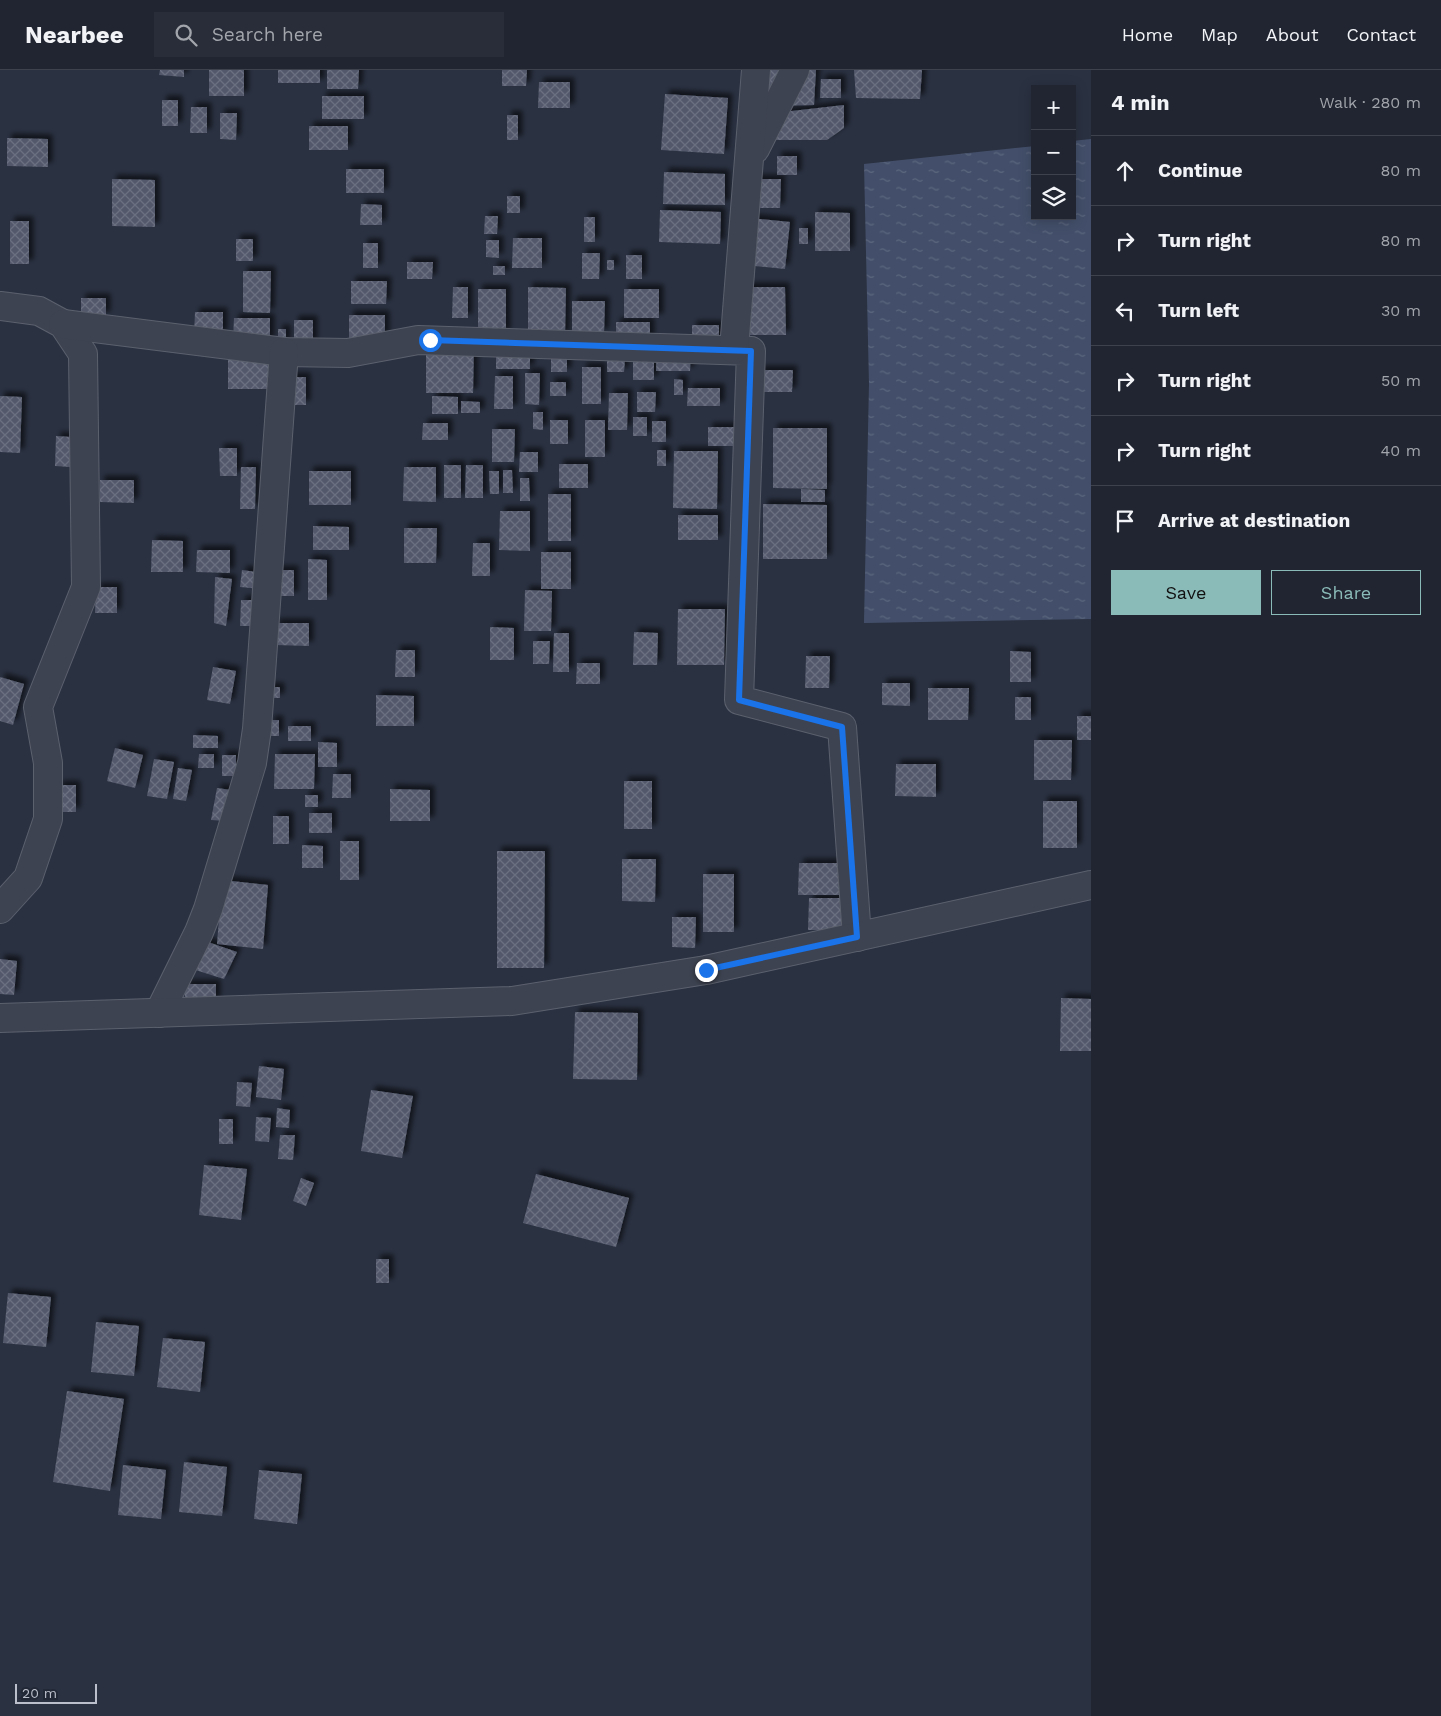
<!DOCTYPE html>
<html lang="en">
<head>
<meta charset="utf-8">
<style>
  body { margin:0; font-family:"Work Sans",sans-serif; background:#282d39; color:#f1f3f6 }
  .controls { position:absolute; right:15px; top:15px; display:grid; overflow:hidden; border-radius:0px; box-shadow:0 2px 12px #0003 }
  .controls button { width:45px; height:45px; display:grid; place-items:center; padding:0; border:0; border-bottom:1px solid #3d424d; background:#202531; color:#f1f3f6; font:25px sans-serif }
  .scale { position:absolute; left:15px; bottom:12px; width:82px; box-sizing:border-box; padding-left:5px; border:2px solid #bbbfcb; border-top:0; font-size:14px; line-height:18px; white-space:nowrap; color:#bbbfcb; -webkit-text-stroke:4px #222836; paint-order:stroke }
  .stop { position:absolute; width:15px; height:15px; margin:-11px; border:4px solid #1a73e8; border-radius:50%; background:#fff }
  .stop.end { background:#1a73e8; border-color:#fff; box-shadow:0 1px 5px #0008 }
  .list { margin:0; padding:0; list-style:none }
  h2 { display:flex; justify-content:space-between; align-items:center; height:65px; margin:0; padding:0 20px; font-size:21px }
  h2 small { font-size:16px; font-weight:400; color:#a2a5ab }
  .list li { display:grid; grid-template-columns:32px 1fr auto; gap:15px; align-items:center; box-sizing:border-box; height:70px; padding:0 20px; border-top:1px solid #3d424d }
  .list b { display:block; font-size:19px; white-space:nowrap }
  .list em { font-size:16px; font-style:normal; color:#a2a5ab }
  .actions { display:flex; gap:10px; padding:15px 20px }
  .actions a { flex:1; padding:11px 0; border:1px solid #8bbbb9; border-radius:0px; text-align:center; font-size:18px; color:#8bbbb9 }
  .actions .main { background:#8bbbb9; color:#111 }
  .icon { flex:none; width:28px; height:28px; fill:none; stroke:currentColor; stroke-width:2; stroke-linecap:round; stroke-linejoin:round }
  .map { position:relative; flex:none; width:1091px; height:1646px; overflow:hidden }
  header { display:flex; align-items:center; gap:30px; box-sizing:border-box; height:70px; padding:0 25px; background:#202531; border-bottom:1px solid #3d424d }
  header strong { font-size:24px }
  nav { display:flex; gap:28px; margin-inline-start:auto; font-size:18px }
  .search { width:350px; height:45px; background:#282d39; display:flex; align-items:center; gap:12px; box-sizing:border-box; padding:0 18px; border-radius:0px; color:#a2a5ab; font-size:19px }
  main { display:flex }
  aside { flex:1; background:#202531 }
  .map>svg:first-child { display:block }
  .water { fill:url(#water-ripples) }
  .building { fill:url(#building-cross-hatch); filter:url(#shadow) }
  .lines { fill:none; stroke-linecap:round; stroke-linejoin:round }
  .minor-casing { stroke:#5c616e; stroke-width:30 }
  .minor { stroke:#3e4351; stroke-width:28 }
  .route { stroke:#1a73e8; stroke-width:6 }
</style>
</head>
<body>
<header>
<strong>Nearbee</strong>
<div class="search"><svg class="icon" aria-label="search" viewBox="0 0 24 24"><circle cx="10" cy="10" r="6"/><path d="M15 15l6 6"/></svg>Search here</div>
<nav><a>Home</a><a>Map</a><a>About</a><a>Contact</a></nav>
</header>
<main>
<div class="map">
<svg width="1091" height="1646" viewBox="0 0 1091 1646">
  <defs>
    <pattern id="water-ripples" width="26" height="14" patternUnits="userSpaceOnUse" patternTransform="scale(1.25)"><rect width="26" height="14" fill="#434f6a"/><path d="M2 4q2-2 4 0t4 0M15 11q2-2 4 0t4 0" fill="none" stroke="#5c677e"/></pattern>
    <pattern id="building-cross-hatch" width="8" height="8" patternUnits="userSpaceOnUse" patternTransform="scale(1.25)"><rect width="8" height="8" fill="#53596b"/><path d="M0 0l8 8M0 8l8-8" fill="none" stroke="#6a6f7f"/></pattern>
    <filter id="shadow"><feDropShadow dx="4.5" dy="-4.5" stdDeviation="2.5" flood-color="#0009"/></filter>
  </defs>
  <rect width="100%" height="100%" fill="#2a3141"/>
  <polygon class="water" points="1091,69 1091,549 864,553 869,314 864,94 1035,76 1035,146 1072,146 1072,71"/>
  <g class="building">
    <polygon points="160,0 184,0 184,7 159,5"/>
    <rect x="209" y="0" width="35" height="26"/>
    <rect x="278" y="0" width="42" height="13"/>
    <polygon points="327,0 359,0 358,19 327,19"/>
    <polygon points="502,0 527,0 526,16 502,16"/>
    <polygon points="770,0 816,0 814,35 767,36"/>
    <polygon points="854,0 922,0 920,29 856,28"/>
    <polygon points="821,9 841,9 841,28 820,28"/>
    <polygon points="539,12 570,12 570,38 538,38"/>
    <polygon points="665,24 728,28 724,84 661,80"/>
    <rect x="322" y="26" width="42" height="23"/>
    <rect x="162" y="30" width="16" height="26"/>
    <polygon points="844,35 844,58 827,70 762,70 757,45"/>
    <polygon points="191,37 207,37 207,63 190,63"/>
    <polygon points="220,43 237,43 236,70 220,69"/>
    <rect x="507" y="45" width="11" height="25"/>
    <rect x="309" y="56" width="39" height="24"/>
    <polygon points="7,68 48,69 48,97 7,96"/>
    <rect x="777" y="86" width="20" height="19"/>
    <rect x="346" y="99" width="38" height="24"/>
    <polygon points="664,102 725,104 725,135 663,134"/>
    <polygon points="112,109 155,110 155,157 112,156"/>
    <polygon points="753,109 781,109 780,138 753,138"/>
    <rect x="507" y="126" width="13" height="17"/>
    <polygon points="361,134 382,135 382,155 360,155"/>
    <polygon points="660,140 721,142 720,174 659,172"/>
    <polygon points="815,142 850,143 850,181 815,181"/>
    <polygon points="485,146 498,146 497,164 484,164"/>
    <rect x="584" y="147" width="11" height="25"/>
    <polygon points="750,148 790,152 785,199 745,195"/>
    <rect x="10" y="151" width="19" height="43"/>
    <rect x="799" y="158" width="9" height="16"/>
    <polygon points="513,168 542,168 542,198 512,198"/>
    <rect x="236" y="169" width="17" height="22"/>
    <polygon points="486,170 499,170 499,188 486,187"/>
    <rect x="363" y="173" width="15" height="25"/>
    <polygon points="582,183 600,183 599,209 582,209"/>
    <rect x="626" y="185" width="16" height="24"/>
    <rect x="607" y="190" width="7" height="10"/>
    <polygon points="407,192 433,192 432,209 407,209"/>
    <rect x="493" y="196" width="12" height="9"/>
    <polygon points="243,201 271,201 270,243 243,242"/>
    <polygon points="351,211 387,211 386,234 351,234"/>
    <polygon points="453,217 468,217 468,248 452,248"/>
    <polygon points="528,217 566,218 565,266 528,265"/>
    <polygon points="743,217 785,217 786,265 743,265"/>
    <polygon points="478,219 506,219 506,264 478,263"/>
    <rect x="624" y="219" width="35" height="29"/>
    <rect x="81" y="228" width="25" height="18"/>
    <polygon points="572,231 605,231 604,263 572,263"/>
    <polygon points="195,242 223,242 223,265 194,265"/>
    <rect x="349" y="245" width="36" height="23"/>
    <polygon points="234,248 270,248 270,272 233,271"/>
    <rect x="294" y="250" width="19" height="25"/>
    <rect x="616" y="252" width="34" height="21"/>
    <rect x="692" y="255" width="27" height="21"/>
    <rect x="278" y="259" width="8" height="15"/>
    <polygon points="426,274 474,274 473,323 426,323"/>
    <polygon points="496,277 530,278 530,299 496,299"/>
    <polygon points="657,279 691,280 690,301 656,301"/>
    <rect x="551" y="281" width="16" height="21"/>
    <rect x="228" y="287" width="47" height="32"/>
    <rect x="633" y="288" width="21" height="22"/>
    <polygon points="607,289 625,289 624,302 607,302"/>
    <rect x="582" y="297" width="19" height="37"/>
    <polygon points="759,300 793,300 792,322 758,322"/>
    <polygon points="525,303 540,303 539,335 525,334"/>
    <polygon points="495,306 513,306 513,339 494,339"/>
    <rect x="285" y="307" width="21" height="28"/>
    <polygon points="674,309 683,310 683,325 674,325"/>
    <rect x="550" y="312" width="16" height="14"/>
    <polygon points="688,318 720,318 720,336 687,336"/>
    <polygon points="637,322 656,322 655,342 637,342"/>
    <polygon points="609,323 628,323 627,360 608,360"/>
    <polygon points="0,326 22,327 20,383 0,382"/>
    <polygon points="432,326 458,327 458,344 432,344"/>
    <polygon points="461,331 480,332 480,343 461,343"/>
    <polygon points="533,342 543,342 543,360 533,359"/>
    <rect x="633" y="347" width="14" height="19"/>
    <rect x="550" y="350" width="18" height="24"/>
    <rect x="585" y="350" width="20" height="37"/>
    <rect x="652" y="351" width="14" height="21"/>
    <polygon points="423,353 448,353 448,370 422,370"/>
    <rect x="708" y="357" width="32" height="19"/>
    <polygon points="773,358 827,358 827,419 773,418"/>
    <polygon points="492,359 515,359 514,392 492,392"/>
    <polygon points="56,366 71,367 70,397 55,396"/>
    <polygon points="219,378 237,378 237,406 220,406"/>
    <rect x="657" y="380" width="9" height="16"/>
    <polygon points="674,381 718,381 717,439 673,438"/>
    <polygon points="520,382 538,382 538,402 519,402"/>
    <rect x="559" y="394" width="29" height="24"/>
    <rect x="444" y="395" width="17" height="33"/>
    <polygon points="466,395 483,395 483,428 465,428"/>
    <polygon points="241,397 256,397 255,439 240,439"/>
    <polygon points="404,397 436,397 436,432 403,431"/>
    <polygon points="503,400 512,400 513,423 503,423"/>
    <rect x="309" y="401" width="42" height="34"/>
    <polygon points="489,401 499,401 499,424 490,424"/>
    <polygon points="520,408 529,408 530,431 520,431"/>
    <polygon points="100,410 134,410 134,433 100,432"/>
    <polygon points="801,419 825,420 825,432 801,432"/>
    <rect x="548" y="424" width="23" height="47"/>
    <polygon points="763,434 827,435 827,489 763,489"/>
    <polygon points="500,441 530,441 530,481 499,480"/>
    <rect x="678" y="445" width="40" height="25"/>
    <polygon points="313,456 349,457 349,480 313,480"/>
    <polygon points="404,458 437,458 436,493 404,493"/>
    <polygon points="152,470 183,471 183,502 151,502"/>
    <polygon points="473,473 490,473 490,506 472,506"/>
    <polygon points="197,480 230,480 230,503 196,502"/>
    <rect x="541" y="482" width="30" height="37"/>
    <polygon points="308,489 327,490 327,530 308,530"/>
    <polygon points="242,500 262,503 262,519 240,517"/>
    <rect x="273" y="500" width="21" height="26"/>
    <polygon points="215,507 232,509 226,556 214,553"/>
    <polygon points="96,517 117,517 117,543 95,543"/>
    <polygon points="525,520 552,521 551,561 524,561"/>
    <polygon points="241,530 262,530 261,556 240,556"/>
    <polygon points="678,539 725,539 724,595 677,595"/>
    <polygon points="275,553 309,553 309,576 275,575"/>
    <polygon points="490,557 514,558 514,590 490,590"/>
    <polygon points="634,562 658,563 657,595 633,595"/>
    <polygon points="554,563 569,563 569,602 553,602"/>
    <polygon points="533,571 550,571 549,594 533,594"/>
    <polygon points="396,580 415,580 415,607 395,607"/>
    <polygon points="1010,581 1031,582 1031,612 1010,612"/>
    <polygon points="806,586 830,586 829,618 805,618"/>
    <polygon points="577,593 600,593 600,614 576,614"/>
    <polygon points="213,597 236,601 230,634 207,630"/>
    <polygon points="0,607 24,614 13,655 0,651"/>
    <polygon points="882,613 910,613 910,636 882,635"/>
    <rect x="267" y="617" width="13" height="11"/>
    <polygon points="928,618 969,618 968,650 928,650"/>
    <polygon points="376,625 414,626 414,656 376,656"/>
    <rect x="1015" y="627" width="16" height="23"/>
    <rect x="1077" y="646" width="14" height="24"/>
    <rect x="270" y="650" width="9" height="16"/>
    <rect x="288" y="656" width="23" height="15"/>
    <polygon points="193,665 218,666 218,678 193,678"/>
    <polygon points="1034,670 1072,670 1071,710 1034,710"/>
    <polygon points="318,672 337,673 337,697 318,697"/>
    <polygon points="115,678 143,685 135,718 107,711"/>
    <polygon points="199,684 214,684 214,698 198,698"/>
    <polygon points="275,684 315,684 314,719 274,719"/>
    <rect x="222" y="685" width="14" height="21"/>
    <polygon points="154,689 174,692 167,729 147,726"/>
    <polygon points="896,694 936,694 936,727 895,726"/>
    <polygon points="178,698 192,700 186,731 173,729"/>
    <polygon points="333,704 351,704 351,728 332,728"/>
    <rect x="624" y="711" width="28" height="48"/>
    <rect x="58" y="715" width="18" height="27"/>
    <polygon points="217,718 231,720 225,751 211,750"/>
    <polygon points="390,719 430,720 430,751 390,751"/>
    <rect x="305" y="725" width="13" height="12"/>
    <rect x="1043" y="731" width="34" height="47"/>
    <rect x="309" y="743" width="23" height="20"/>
    <rect x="273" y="746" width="16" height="28"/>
    <rect x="340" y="771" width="19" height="39"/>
    <polygon points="302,775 323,776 323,798 302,798"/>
    <polygon points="497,781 545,781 544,898 497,898"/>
    <polygon points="622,789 656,789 655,832 622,831"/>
    <polygon points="799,793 839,793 839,825 798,825"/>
    <rect x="703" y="804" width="31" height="58"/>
    <polygon points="222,810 268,815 263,879 217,874"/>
    <polygon points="809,828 849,828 849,860 808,860"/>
    <polygon points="672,847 696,847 695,878 672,877"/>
    <polygon points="199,869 237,882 224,909 186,897"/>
    <polygon points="0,889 17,891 14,925 0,924"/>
    <polygon points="185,914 216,914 216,932 185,933"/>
    <polygon points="1061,928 1091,929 1091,981 1060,981"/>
    <polygon points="575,942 638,943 637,1010 573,1009"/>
    <polygon points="259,996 284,999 281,1030 256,1027"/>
    <polygon points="237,1012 252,1013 250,1037 236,1036"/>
    <polygon points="371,1020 413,1026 402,1088 361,1081"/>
    <polygon points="277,1038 290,1040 289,1058 276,1057"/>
    <polygon points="256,1047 271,1048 269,1072 255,1071"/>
    <rect x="219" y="1049" width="14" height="25"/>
    <polygon points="280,1065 295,1065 293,1090 278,1089"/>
    <polygon points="204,1095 247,1099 241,1150 199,1145"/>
    <polygon points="536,1104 629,1128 616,1177 523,1153"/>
    <polygon points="301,1108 314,1113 306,1136 293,1131"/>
    <rect x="376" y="1189" width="13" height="24"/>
    <polygon points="8,1223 51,1227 46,1277 3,1273"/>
    <polygon points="96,1252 139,1256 134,1306 91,1302"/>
    <polygon points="163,1268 205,1272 200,1322 157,1317"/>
    <polygon points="67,1321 124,1329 110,1421 53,1412"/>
    <polygon points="184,1392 227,1397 222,1446 179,1442"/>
    <polygon points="123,1395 166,1400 161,1449 118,1445"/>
    <polygon points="259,1400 302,1404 297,1454 254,1449"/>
  </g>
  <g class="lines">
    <g class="minor-casing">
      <g id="minor">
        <polyline points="755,79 795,0"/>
        <polyline points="0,236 39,241 63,254 83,284 86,517 38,637 48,693 48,749 28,808 0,839"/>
        <polyline points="63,254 284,282 348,283 418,270 751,281 739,630 842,657 857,867"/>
        <polyline points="734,279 756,0"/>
        <polyline points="159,943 199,862 208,839 252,693 257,659 284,282"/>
        <polyline points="0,948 512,931 706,900 1091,815"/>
      </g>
    </g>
    <use href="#minor" class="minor"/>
  </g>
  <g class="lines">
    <polyline class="route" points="430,270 751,281 739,630 842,657 857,867 706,900"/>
  </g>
</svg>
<div class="controls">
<button>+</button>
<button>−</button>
<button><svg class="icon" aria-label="layers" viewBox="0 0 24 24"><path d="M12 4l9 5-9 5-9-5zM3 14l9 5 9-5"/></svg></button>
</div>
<div class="scale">20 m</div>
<div class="stop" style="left:430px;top:270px"></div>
<div class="stop end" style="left:706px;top:900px"></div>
</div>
<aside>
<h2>4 min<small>Walk · 280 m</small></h2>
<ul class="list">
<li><svg class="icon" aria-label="ahead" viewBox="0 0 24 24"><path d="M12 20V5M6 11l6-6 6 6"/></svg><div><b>Continue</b></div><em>80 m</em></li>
<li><svg class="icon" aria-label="right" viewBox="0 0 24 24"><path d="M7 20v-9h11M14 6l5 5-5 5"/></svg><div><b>Turn right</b></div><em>80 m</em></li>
<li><svg class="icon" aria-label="left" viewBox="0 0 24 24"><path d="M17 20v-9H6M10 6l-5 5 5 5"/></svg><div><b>Turn left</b></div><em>30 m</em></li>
<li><svg class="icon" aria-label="right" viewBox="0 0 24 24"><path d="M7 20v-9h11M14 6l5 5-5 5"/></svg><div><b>Turn right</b></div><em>50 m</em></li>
<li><svg class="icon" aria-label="right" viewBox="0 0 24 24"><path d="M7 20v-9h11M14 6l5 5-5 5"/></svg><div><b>Turn right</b></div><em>40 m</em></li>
<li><svg class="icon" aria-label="arrive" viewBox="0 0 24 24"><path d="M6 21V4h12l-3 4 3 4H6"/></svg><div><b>Arrive at destination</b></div></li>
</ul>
<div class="actions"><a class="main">Save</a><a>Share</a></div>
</aside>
</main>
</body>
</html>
